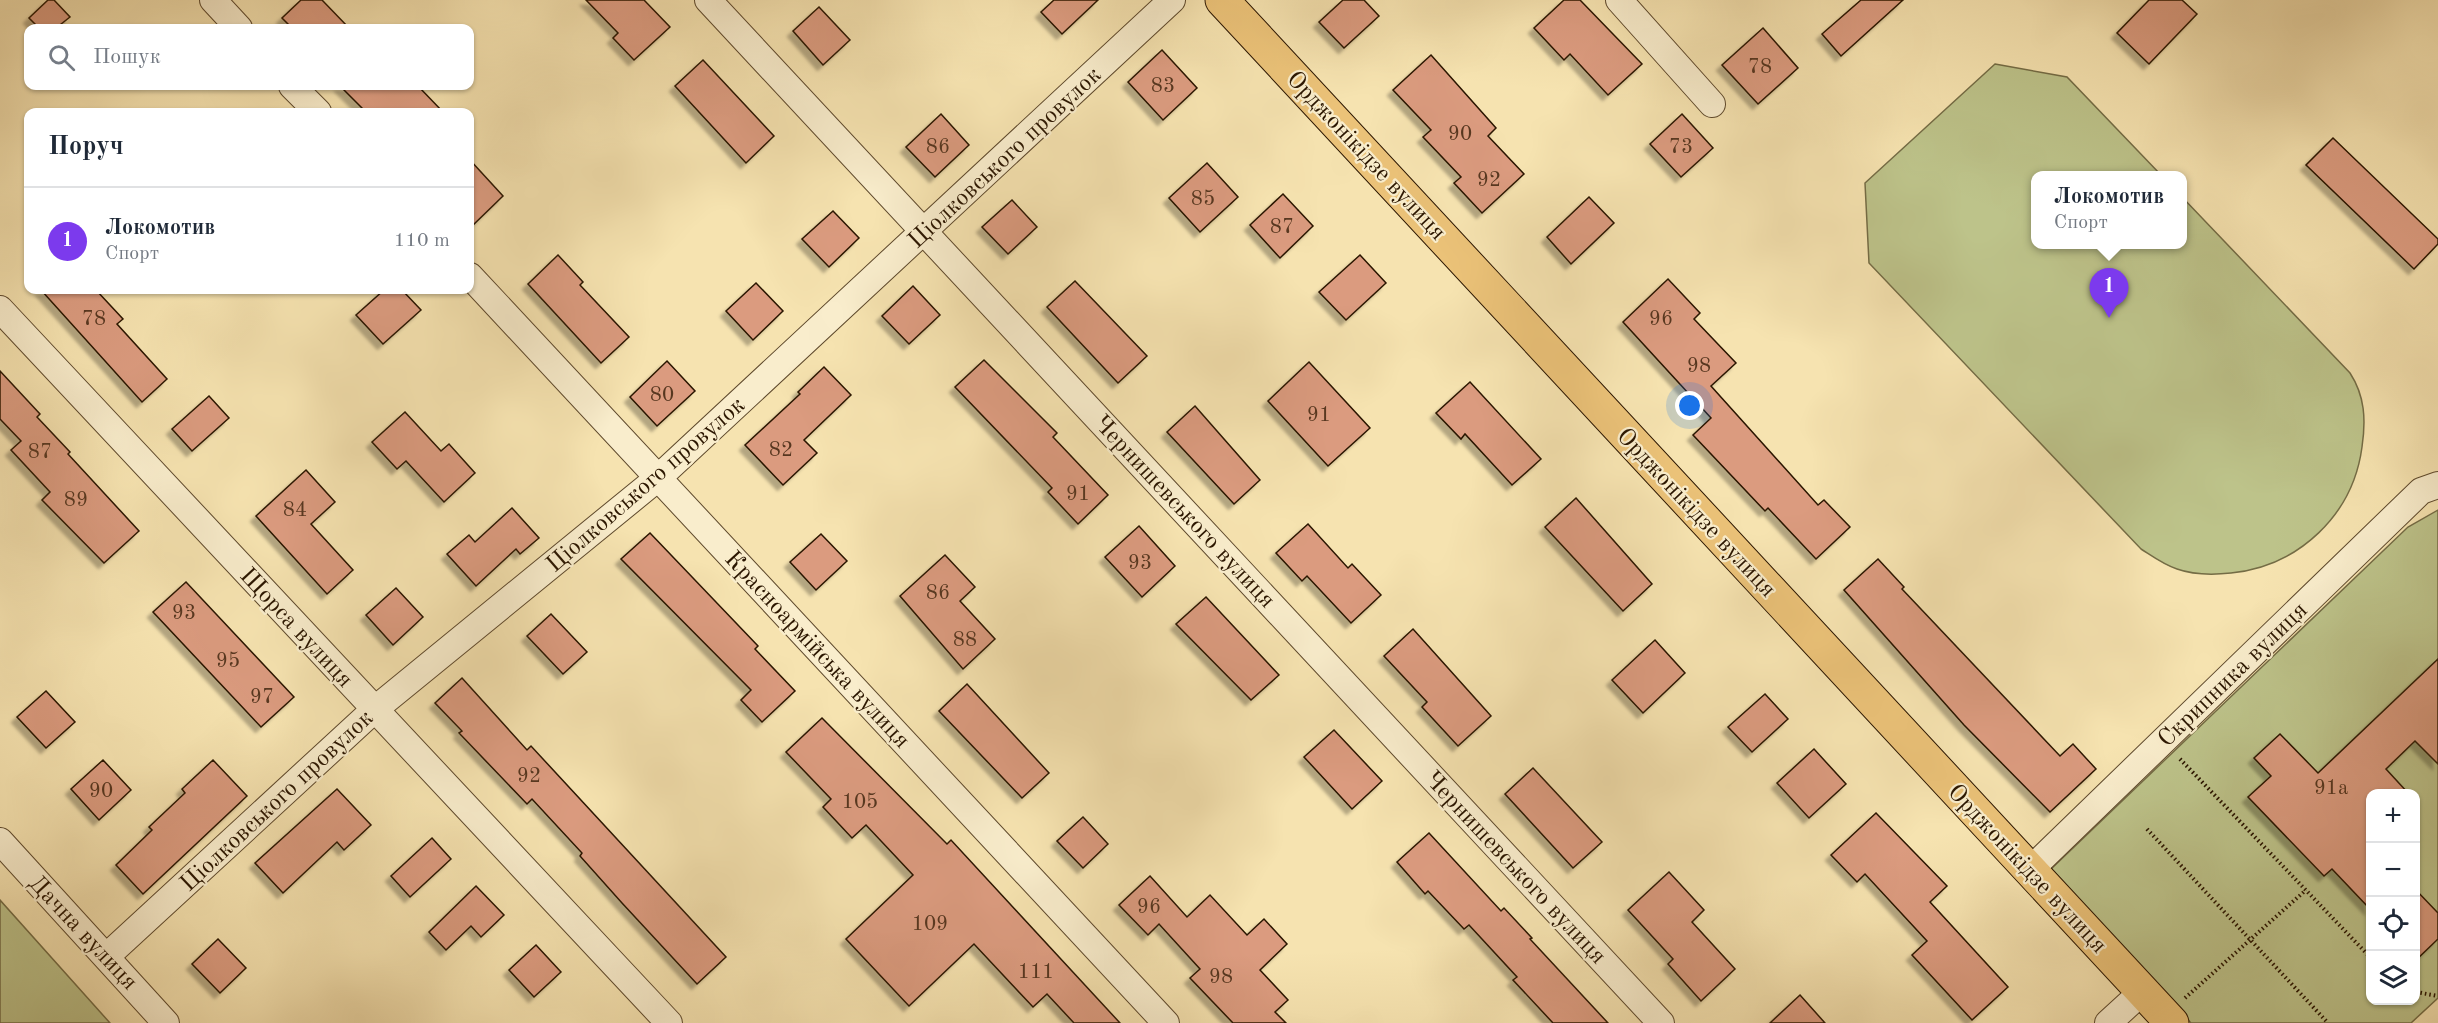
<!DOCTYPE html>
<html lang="uk">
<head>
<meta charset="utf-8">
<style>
  body { margin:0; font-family:"Old Standard TT",serif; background:#f6f6f7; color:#1f2937 }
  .controls { position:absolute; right:18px; bottom:18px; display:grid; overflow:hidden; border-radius:12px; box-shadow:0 2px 4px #0004 }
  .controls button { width:54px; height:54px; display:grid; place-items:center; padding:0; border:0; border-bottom:2px solid #e0e1e3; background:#fff; color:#1f2937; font:30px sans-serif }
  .you { position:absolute; left:1690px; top:406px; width:21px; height:21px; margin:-15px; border:4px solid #fff; border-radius:50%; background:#1a73e8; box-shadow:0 0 0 9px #1a73e833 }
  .badge { display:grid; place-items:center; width:39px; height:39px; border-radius:50%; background:#7c3aed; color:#fff; font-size:20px; font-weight:700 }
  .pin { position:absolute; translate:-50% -50px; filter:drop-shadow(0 2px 3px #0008) }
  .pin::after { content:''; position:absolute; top:32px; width:21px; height:18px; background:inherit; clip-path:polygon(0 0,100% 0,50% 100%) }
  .popup { position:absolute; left:2031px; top:171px; width:156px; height:78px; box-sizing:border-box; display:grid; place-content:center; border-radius:12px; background:#fff; filter:drop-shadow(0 2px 4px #0005); font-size:20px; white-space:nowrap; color:#747a83 }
  .popup b { font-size:22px; color:#1f2937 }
  .popup::after { content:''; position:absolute; left:50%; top:100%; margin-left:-12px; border:12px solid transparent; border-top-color:#fff }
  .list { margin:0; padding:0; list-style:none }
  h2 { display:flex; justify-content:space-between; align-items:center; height:78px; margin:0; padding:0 24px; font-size:26px }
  h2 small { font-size:20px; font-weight:400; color:#747a83 }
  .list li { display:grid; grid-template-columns:39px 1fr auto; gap:18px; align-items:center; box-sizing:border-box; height:108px; padding:0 24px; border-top:2px solid #e0e1e3 }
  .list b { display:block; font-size:22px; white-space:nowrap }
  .list p { margin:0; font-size:20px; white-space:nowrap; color:#747a83 }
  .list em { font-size:20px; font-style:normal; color:#747a83 }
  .icon { flex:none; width:33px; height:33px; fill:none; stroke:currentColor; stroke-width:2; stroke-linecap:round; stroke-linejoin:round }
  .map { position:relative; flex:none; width:2438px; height:1023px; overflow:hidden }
  .search { position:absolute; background:#fff; box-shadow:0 2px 4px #0004; left:24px; top:24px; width:450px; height:66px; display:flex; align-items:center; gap:15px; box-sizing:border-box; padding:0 21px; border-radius:12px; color:#747a83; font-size:22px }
  .panel { position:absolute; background:#fff; box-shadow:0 2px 4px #0004; left:24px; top:108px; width:450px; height:186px; border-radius:12px }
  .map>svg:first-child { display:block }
  .green { fill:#bdc38a; stroke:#746c45; stroke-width:1.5; fill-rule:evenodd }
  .building { fill:#db9b7f; stroke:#2b1600; stroke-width:1.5; filter:url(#shadow) }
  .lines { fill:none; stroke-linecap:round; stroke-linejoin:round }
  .minor-casing { stroke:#5e492c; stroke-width:28 }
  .major-casing { stroke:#2b1600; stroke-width:35 }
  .path { stroke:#2b1600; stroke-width:4; stroke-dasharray:1.5 3; stroke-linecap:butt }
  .minor { stroke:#f9edcc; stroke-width:26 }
  .major { stroke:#ebc278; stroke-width:33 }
  .labels { text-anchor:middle; stroke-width:4.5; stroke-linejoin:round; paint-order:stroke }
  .number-label { font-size:21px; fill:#573720 }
  .street-label { font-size:24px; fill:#2b1600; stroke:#f9edcc }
</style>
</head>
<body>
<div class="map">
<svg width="2438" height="1023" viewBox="0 0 2438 1023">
  <defs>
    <filter id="shadow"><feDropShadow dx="-5.5" dy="5.5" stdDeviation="1.5" flood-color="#0004"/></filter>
  </defs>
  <rect width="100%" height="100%" fill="#f6e3b0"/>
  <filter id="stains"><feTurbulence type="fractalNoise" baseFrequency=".00333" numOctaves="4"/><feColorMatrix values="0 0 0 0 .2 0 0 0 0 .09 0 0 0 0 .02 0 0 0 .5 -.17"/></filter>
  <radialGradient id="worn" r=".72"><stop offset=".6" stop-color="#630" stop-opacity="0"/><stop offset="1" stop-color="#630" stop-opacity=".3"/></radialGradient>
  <g class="green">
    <path d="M1995,64L2067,77L2161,175L2036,176V244H2182L2183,198L2350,373C2365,396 2366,420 2362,447C2353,515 2299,566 2231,573C2213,575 2194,575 2177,569C2164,565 2152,556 2141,549L1869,263L1865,183Z"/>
    <path d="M2438,510V998L2411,1023H2191L2049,871L2408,527ZM2370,794H2416V1000H2370Z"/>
    <polygon points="0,900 110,1023 0,1023"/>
  </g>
  <g class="building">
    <polygon points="48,0 54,0 70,17 56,28 39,28 29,18"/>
    <polygon points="301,0 322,0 349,28 292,28 282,18"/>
    <polygon points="586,0 644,0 670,27 634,60 613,38 618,33"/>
    <polygon points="1054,0 1098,0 1062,34 1041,12"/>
    <polygon points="1343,0 1364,0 1379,16 1344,48 1319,22"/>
    <polygon points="1564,0 1580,0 1642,64 1608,95 1570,54 1564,60 1534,28"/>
    <polygon points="1861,0 1903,0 1841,56 1822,34"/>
    <polygon points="2149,0 2182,0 2197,14 2149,64 2117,33"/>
    <polygon points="819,7 850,40 823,65 793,31"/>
    <polygon points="1763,28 1798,68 1758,104 1722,65"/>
    <polygon points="1162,50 1197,88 1163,120 1128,82"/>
    <polygon points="1431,55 1496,128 1488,136 1524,174 1482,213 1454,183 1461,177 1423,137 1431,130 1393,90"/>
    <polygon points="703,60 774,136 746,163 675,86"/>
    <polygon points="340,86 418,86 443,112 366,112"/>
    <polygon points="941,114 969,145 935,177 906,147"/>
    <polygon points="1682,114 1713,148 1681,177 1650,144"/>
    <polygon points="2333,138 2438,239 2438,244 2414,269 2306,165"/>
    <polygon points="470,160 503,196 470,228"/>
    <polygon points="1207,163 1238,197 1200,232 1169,198"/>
    <polygon points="1283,194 1313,226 1280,258 1250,225"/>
    <polygon points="1589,197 1614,223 1571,264 1547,237"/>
    <polygon points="1012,200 1037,227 1008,254 982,227"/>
    <polygon points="833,211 859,238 829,267 802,239"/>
    <polygon points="558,255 583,282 580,285 629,337 601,363 528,284"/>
    <polygon points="1360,255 1386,283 1346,320 1319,292"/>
    <polygon points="1668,279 1700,313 1694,319 1736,363 1711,386 1818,505 1824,500 1850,527 1816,559 1768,508 1765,511 1693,435 1711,418 1623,322"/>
    <polygon points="1075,281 1147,356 1118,383 1047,307"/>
    <polygon points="756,283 783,311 753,340 726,311"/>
    <polygon points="913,286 940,315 909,344 882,316"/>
    <polygon points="41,290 96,290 123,319 117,324 167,379 142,402"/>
    <polygon points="384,290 402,290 421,310 383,344 356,315"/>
    <polygon points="984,360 1057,433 1053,437 1108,495 1078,524 1048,492 1052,488 955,387"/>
    <polygon points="667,361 695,391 657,426 630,397"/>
    <polygon points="1309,362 1370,428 1328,466 1268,401"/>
    <polygon points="824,367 851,395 804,440 817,453 783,485 745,445 800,394 798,392"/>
    <polygon points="0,371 40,414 37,417 70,452 68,454 139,531 104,563 42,500 50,492 11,450 21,441 0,419"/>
    <polygon points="1470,382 1541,459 1512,485 1465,434 1461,439 1436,413"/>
    <polygon points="209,396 229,418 192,451 172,429"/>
    <polygon points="1195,406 1260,480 1234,504 1167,432"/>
    <polygon points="405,412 441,451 449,444 475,473 444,502 406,461 397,469 372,442"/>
    <polygon points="306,470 335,502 311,524 353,570 327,594 256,516"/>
    <polygon points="1576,498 1652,584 1623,611 1545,527"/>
    <polygon points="512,508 539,538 520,554 516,549 476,586 447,554 469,535 475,542"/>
    <polygon points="1308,524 1348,568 1352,564 1381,595 1351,623 1307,576 1302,581 1276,553"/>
    <polygon points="1139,526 1175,566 1142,597 1105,557"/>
    <polygon points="650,533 758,646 755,649 795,691 762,722 741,700 751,690 621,559"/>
    <polygon points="821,534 847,561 816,590 790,562"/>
    <polygon points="945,555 975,587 960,601 995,639 963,669 900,596"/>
    <polygon points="1878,559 1904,587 1902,589 2060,756 2073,744 2096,769 2050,812 1964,725 1844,590"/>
    <polygon points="186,582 294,697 261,727 153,612"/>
    <polygon points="396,588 423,617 393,645 366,615"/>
    <polygon points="1206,597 1279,675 1251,700 1176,624"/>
    <polygon points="551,614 587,652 563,674 527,636"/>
    <polygon points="1413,629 1491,716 1458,746 1422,707 1427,702 1384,656"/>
    <polygon points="1655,640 1685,673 1643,713 1612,680"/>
    <polygon points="2438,659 2438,764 2415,741 2386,769 2409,794 2370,794 2370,909 2332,869 2324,876 2248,797 2271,776 2254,758 2280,734 2318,773"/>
    <polygon points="462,678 527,750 531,746 726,957 697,984 622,903 580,856 582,853 532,799 527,804 459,733 462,731 435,703"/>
    <polygon points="967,684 1049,773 1022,798 939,711"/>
    <polygon points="46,691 75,722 46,748 17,717"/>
    <polygon points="1765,694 1788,719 1752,752 1728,727"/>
    <polygon points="822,718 947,844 951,840 1120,1023 1074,1023 1047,994 1033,1007 974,944 909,1006 846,939 913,875 866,825 852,838 823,807 831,799 786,752"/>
    <polygon points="1334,730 1382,781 1352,809 1304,757"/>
    <polygon points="1814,749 1846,784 1809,818 1777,783"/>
    <polygon points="103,760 131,790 99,820 71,789"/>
    <polygon points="213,760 247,796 143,894 116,865 152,830 149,827 185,793 182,789"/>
    <polygon points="1533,768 1602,842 1573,868 1505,794"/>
    <polygon points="337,789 371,825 344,850 337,842 283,893 255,863"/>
    <polygon points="1876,813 1947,886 1930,902 2008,987 1972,1020 1912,955 1927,941 1865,874 1857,882 1831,855"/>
    <polygon points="1083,817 1108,844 1083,868 1057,841"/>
    <polygon points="1429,833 1501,911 1504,908 1532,938 1530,939 1608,1023 1553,1023 1513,980 1517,977 1469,925 1464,929 1428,891 1425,894 1397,862"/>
    <polygon points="432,838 451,859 410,897 391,876"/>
    <polygon points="1669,872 1704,910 1692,922 1735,969 1701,1001 1668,964 1673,959 1628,910"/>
    <polygon points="1150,876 1187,917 1210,895 1247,935 1264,919 1287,944 1260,970 1288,1000 1275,1012 1286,1023 1233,1023 1190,978 1200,969 1159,924 1148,935 1119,905"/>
    <polygon points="476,886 504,915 481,937 471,926 446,950 429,932"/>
    <polygon points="2415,889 2438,913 2438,939 2415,961"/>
    <polygon points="218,939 246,968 220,993 192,964"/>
    <polygon points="536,945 561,972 534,997 509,970"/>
    <polygon points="1800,995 1825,1023 1770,1023"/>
  </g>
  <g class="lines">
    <g class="minor-casing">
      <g id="minor">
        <polyline points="213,0 239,28"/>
        <polyline points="708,0 1661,1023"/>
        <polyline points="1619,0 1712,104"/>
        <polyline points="292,86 318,112"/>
        <polyline points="470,276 1166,1023"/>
        <polyline points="0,309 669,1023"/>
        <polyline points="0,841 166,1023"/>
        <polyline points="2030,870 2421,491 2438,485"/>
        <polyline points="107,956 374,710 658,478 1172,0"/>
        <polyline points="2108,1023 2143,991"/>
      </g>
    </g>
    <g class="major-casing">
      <polyline id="major" points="1222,0 2172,1023"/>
    </g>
    <g class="path">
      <polyline points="2180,759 2370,957"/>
      <polyline points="2147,829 2328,1023"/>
      <polyline points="2416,992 2438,996"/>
      <polyline points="2185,998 2306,890"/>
    </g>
    <use href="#minor" class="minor"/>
    <use href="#major" class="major"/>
  </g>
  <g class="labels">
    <g class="number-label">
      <text x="1760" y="73">78</text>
      <text x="1163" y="92">83</text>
      <text x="1460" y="140">90</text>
      <text x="938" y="153">86</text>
      <text x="1681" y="153">73</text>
      <text x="1489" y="186">92</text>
      <text x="1203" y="205">85</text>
      <text x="1282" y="233">87</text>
      <text x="94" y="325">78</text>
      <text x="1661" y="325">96</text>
      <text x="1699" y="372">98</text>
      <text x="662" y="401">80</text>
      <text x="1319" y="421">91</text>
      <text x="781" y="456">82</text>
      <text x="40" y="458">87</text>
      <text x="1078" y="500">91</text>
      <text x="76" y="506">89</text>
      <text x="295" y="516">84</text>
      <text x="1140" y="569">93</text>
      <text x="938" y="599">86</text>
      <text x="184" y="619">93</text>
      <text x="965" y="646">88</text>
      <text x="228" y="667">95</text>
      <text x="262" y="703">97</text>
      <text x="529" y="782">92</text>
      <text x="2331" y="794">91а</text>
      <text x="101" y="797">90</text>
      <text x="860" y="808">105</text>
      <text x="1149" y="913">96</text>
      <text x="930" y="930">109</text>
      <text x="1036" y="978">111</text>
      <text x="1221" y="983">98</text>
    </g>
    <g class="street-label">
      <text transform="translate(1367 155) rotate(47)" y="8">Орджонікідзе вулиця</text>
      <text transform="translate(1004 157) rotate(-43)" y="8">Ціолковського провулок</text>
      <text transform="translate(645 484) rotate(-41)" y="8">Ціолковського провулок</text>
      <text transform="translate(1185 511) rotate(47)" y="8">Чернишевського вулиця</text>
      <text transform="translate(1697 512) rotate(47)" y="8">Орджонікідзе вулиця</text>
      <text transform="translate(297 627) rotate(47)" y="8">Щорса вулиця</text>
      <text transform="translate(818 649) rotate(47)" y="8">Красноармійська вулиця</text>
      <text transform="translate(2232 674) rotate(-44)" y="8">Скрипника вулиця</text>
      <text transform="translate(276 800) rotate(-43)" y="8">Ціолковського провулок</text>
      <text transform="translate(1516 867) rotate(47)" y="8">Чернишевського вулиця</text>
      <text transform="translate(2028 868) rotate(47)" y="8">Орджонікідзе вулиця</text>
      <text transform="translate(84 932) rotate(47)" y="8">Дачна вулиця</text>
    </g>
  </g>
  <rect width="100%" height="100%" filter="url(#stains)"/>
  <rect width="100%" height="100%" fill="url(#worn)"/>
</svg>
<div class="controls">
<button>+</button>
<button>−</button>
<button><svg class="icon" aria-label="locate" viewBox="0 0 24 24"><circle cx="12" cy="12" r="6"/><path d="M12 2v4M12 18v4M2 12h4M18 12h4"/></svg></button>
<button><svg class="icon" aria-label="layers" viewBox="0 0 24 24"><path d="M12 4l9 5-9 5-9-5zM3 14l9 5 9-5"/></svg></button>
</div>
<div class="you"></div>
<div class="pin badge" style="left:2109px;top:318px">1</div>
<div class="popup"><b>Локомотив</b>Спорт</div>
<div class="search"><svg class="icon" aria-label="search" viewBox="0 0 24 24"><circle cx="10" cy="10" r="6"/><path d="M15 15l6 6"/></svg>Пошук</div>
<section class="panel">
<h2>Поруч<small></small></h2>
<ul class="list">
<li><span class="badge">1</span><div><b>Локомотив</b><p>Спорт</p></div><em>110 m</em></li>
</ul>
</section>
</div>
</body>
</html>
